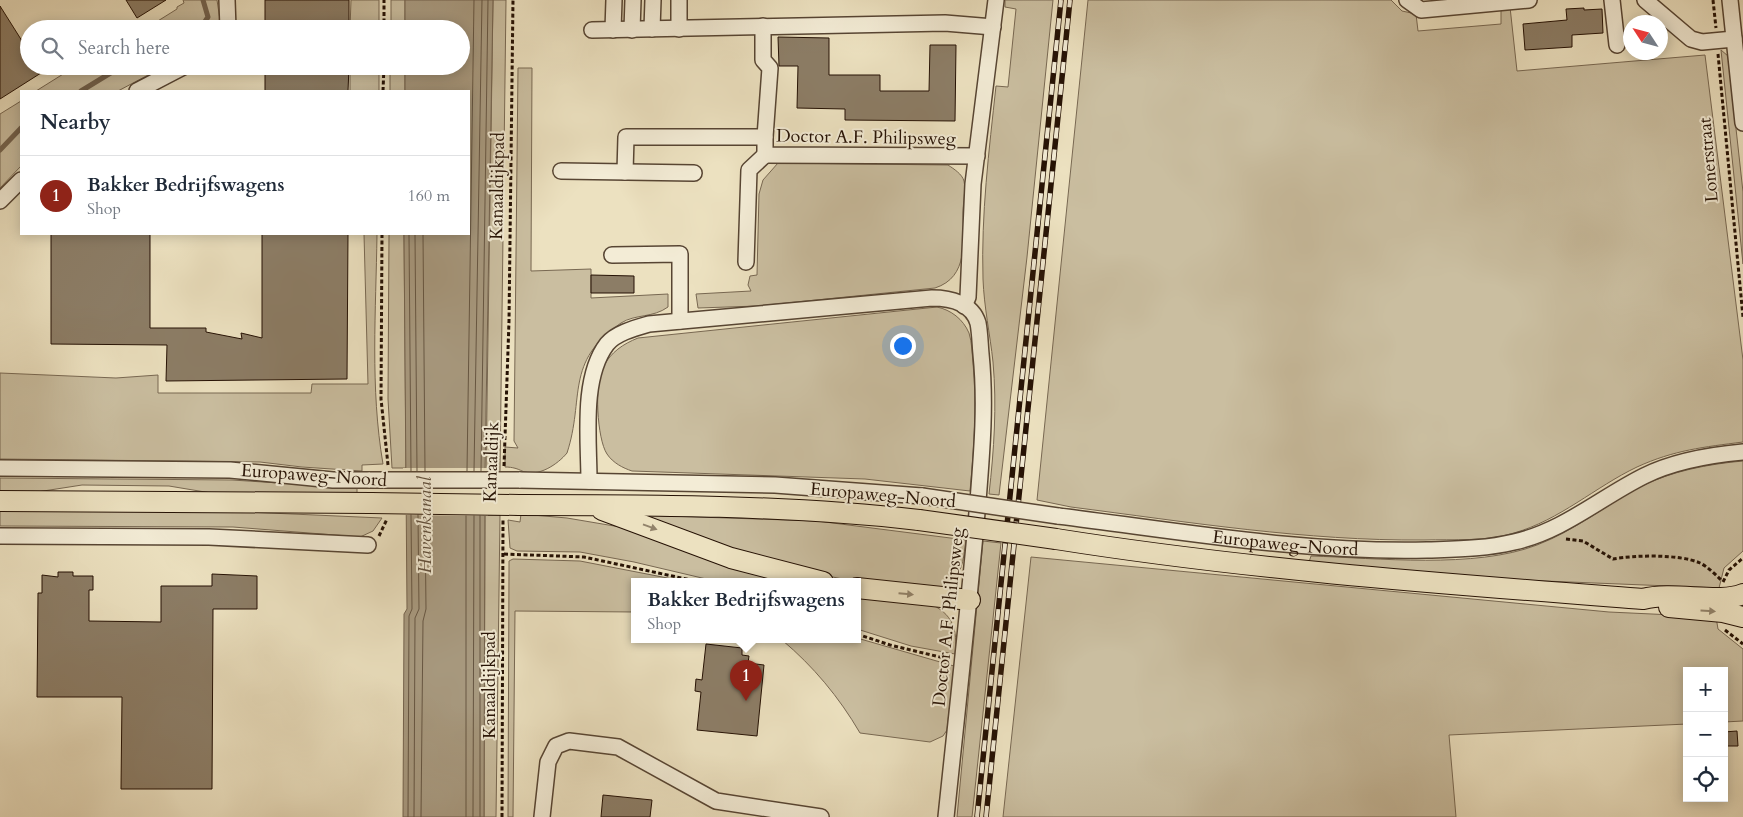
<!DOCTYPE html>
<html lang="en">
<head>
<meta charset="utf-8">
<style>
  body { margin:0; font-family:Cardo,serif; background:#f6f6f7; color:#1f2937 }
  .controls { position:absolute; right:15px; bottom:15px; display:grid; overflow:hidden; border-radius:0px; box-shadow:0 2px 12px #0003 }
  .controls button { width:45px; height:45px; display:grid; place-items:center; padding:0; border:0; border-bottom:1px solid #e0e1e3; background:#fff; color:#1f2937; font:25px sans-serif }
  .compass { position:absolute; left:1623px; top:15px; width:45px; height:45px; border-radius:50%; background:#fff; box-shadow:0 2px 12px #0003; rotate:306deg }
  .you { position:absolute; left:902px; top:345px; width:18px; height:18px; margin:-12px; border:4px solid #fff; border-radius:50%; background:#1a73e8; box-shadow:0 0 0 8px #1a73e833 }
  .badge { display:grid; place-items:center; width:32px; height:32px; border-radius:50%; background:#8f2418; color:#fff; font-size:16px; font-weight:700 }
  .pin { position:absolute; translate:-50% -41px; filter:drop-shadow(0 1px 2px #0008) }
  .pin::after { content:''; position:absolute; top:26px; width:18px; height:15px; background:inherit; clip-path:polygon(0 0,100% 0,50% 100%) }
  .popup { position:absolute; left:631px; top:578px; width:230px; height:65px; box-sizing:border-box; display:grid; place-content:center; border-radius:0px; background:#fff; filter:drop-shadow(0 1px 4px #0005); font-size:16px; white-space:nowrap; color:#747a83 }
  .popup b { font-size:19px; color:#1f2937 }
  .popup::after { content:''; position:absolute; left:50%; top:100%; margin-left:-10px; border:10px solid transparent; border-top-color:#fff }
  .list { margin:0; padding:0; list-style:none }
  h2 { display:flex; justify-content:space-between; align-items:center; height:65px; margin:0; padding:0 20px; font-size:21px }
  h2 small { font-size:16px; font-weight:400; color:#747a83 }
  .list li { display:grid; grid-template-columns:32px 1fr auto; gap:15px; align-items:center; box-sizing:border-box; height:80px; padding:0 20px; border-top:1px solid #e0e1e3 }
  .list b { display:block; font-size:19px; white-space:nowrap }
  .list p { margin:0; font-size:16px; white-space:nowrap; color:#747a83 }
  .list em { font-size:16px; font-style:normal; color:#747a83 }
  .icon { flex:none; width:28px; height:28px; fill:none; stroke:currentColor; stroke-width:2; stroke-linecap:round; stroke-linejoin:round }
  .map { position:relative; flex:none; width:1743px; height:817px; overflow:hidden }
  .search { position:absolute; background:#fff; box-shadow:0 2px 12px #0003; left:20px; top:20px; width:450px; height:55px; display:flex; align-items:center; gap:12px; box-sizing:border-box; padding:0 18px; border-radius:28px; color:#747a83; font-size:19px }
  .panel { position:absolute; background:#fff; box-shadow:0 2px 12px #0003; left:20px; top:90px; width:450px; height:145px; border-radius:0px }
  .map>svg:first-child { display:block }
  .green { fill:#cabea0; stroke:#786852 }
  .water { fill:#a89a80; stroke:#74634e }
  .pier { fill:#ece1c0 }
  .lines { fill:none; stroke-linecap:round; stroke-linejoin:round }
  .shore { stroke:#665642; stroke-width:1 }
  .stream { stroke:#74634e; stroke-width:5 }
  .building { fill:#8c7d66; stroke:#251104 }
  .minor-casing { stroke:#574533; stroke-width:18 }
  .major-casing { stroke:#251104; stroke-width:22 }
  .path { stroke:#251104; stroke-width:3; stroke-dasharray:4 2.5; stroke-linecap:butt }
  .minor { stroke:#f3ecd6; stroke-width:15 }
  .major { stroke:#ece1c0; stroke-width:20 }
  .rail-casing { stroke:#251104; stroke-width:5.5 }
  .rail { stroke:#f3ecd6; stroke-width:4; stroke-dasharray:11; stroke-linecap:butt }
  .minor-bridge-casing { stroke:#574533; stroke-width:18; stroke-linecap:butt }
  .major-bridge-casing { stroke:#251104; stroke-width:22; stroke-linecap:butt }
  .minor-bridge { stroke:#f3ecd6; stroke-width:15 }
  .major-bridge { stroke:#ece1c0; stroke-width:20 }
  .oneway { fill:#92836b }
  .labels { text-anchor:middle; stroke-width:4; stroke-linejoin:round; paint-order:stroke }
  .street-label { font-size:18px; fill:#251104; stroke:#f3ecd6 }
  .water-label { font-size:19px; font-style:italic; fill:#604f3c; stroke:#f3ecd6 }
</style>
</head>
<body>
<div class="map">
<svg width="1743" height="817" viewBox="0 0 1743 817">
  <rect width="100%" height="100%" fill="#ece1c0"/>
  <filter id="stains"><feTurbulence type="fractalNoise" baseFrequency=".004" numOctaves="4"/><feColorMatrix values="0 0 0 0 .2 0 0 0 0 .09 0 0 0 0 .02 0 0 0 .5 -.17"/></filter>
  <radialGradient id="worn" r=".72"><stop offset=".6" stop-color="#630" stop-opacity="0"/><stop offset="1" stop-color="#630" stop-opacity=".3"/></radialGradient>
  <g class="green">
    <polygon points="183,0 217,0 220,20 218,29 145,29 177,9 177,7 184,3"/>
    <polygon points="351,0 379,0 379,29 350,29"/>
    <rect x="391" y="0" width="14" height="29"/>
    <polygon points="493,0 506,0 500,472 486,472"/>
    <path d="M1005,0H1053L1027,257L999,495L989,494C994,450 997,406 993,362C990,334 984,307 983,279C981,214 989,151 996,86L1008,87L1016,9L1005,7Z"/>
    <path d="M1088,0H1391L1402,11L1416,14L1418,31L1501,24V8L1510,7L1517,71L1705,55L1743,360V442C1704,447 1674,450 1637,467C1595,487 1560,520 1514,533C1486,542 1454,539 1424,540C1306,541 1188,522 1071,507L1037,500Z"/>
    <polygon points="1721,50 1728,56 1743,192 1743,264"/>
    <polygon points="76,66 165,66 118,91 36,91"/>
    <rect x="350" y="66" width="29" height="25"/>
    <rect x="390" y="66" width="15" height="25"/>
    <path d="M518,68H532L531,271L591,269V298L668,294V307C653,318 635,314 621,323C564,362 585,398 567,453C558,464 538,478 522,471C518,469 513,467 505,467V447L518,448L514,441Z"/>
    <polygon points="21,101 21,166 0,188 0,114"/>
    <path d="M778,163L948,165C954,169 962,174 964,181C966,190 963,203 963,212C963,241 969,277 935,288L757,306L698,308L696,294L751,291L748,285L750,276L757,275L759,194L763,180Z"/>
    <path d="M364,234H377C376,310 370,388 383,464L362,465V471L302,467L260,462L0,459V373L116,378L158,375V393H311L312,384H368Z"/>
    <polygon points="389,234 404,234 406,468 392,468 388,399"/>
    <path d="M937,307C951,310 963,319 969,333C972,342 972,354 973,363C977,406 974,448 970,491L865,479L632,471C623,468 613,463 607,454C597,439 594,383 603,367C611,352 623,344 638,338Z"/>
    <path d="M1743,461V551L1724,568L1719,588L1495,579L1309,562L1311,556C1377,558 1475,569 1537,545C1574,531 1606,505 1640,487C1671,471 1709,464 1743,461Z"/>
    <polygon points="0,478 232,480 357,488 357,495 217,494 169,486 82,485 37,492 0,492"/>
    <polygon points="0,510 247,512 382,518 373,531 360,537 233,527 0,526"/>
    <polygon points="521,514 567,518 632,529 788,582 719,582 634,562 580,552 517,551 510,548 508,520 520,522"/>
    <polygon points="485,515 500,515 496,817 484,817"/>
    <path d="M637,515L817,521L966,540C963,561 963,577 943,587L852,581L775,565Z"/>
    <polygon points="983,541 1001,543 972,817 957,817"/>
    <polygon points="1031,557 1609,612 1716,617 1718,629 1743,649 1743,721 1724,722 1724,671 1687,671 1687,724 1449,735 1456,817 1003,817"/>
    <polygon points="513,559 580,561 688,582 635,582 635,612 515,611 513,817 508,817 509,569 509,561"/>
    <path d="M857,596L928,603C953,613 958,630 955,654L911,646L857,629Z"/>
    <path d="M857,638L954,666L947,730L943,736L930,742L860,733C839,697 813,666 782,640Z"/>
  </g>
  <polygon class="water" points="405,0 493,0 485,472 484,817 403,817 404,614 407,609 404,234 469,234 469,91 405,91 405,66 461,66 461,29 405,29"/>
  <polygon class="pier" points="403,468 488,468 488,516 404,515"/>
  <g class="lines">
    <g class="shore">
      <polyline points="409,234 411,471"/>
      <polyline points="415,234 417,471"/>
      <polyline points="423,234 425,471"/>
      <polyline points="467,471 474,0"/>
      <polyline points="474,471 482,0"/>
      <polyline points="481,471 488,0"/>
      <polyline points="408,817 409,616 412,609 411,515"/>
      <polyline points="414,817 415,618 419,609 418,515"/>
      <polyline points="421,817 423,621 426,609 425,515"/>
      <polyline points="466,817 466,516"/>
      <polyline points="473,817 474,516"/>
      <polyline points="480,817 480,516"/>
    </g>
    <g class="stream">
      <polyline points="200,29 208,17 203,0"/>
      <polyline points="81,91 122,66"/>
      <polyline points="0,150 21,128"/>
    </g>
  </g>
  <g class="building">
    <polygon points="126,0 166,0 137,18"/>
    <rect x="265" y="0" width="84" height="29"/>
    <polygon points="0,6 29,52 29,66 52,66 0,99"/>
    <polygon points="1584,8 1584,10 1602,9 1603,33 1572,35 1572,47 1525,50 1523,24 1567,20 1566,9"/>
    <polygon points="778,37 829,38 829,75 880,75 880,91 929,91 930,45 956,45 955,121 845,120 845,109 797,108 798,66 779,66"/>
    <polygon points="265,66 349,66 348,91 265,91"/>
    <polygon points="51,234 150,234 150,328 206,328 206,332 242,339 241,333 262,338 262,234 348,234 347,379 166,381 167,345 51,344"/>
    <polygon points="591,275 634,276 634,293 591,293"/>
    <polygon points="58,572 73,572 73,576 93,576 93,590 89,590 89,621 161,622 161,586 212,586 212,574 257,576 257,609 213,609 212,789 121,789 122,697 37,697 38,593 42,593 42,575 58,577"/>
    <polygon points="706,644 742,648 742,655 749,656 748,663 764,665 757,736 697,730 701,692 695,691 696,679 702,680"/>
    <polygon points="1737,731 1738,746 1724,746 1724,732"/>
    <polygon points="603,795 652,800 650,817 601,817"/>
  </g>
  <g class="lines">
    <g class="minor-casing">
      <g id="minor">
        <polyline points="227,0 228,29"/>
        <polyline points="1407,0 1421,10 1529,0"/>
        <polyline points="1612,0 1617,45"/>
        <polyline points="1645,0 1691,39 1702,42 1734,39"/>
        <polyline points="1730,0 1743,123"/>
        <polyline points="763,26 763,60 770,68 765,137"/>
        <polyline points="652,29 653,0"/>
        <polyline points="679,29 679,0"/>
        <polyline points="592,30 945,23 993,27"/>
        <polyline points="613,30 614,0"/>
        <polyline points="632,30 633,0"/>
        <polyline points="137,91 185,66"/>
        <polyline points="561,171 694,173"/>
        <polyline points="625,172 626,137 765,137 765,155 977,156"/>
        <polyline points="0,201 21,180"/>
        <polyline points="612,255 680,254 680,321"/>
        <polyline points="746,262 749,170 765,155"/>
        <polyline points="964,306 968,297 973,184 996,0"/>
        <polyline points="0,468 230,470 333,480 370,480"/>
        <polyline points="519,480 775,485 922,496"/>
        <path d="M589,481C589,440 581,378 607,344C616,333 635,328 649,324L932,298C950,298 972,303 978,323C980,333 980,344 981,354C986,403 982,451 978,501C969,606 957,712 946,817"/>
        <path id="s1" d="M1058,516C1180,531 1304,553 1427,550C1456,549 1485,549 1514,542C1563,531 1600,498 1644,476C1674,461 1710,455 1743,452"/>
        <polyline points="0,536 209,537 368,545"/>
        <polyline points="542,817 548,762 556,746 569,741 618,747 716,801 821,817"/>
      </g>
    </g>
    <g class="major-casing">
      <g id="major">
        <polyline points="0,501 371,503"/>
        <path d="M519,505C653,505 786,505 919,520"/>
        <polyline points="602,510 731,558 823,582"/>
        <path d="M1056,539C1251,570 1447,584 1643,599C1673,591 1720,604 1743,594"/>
        <polyline points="857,588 970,600"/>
        <polyline points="1669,607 1723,612 1743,617"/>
      </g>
    </g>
    <g class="path">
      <polyline points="1713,0 1716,28"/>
      <polyline points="384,29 384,0"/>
      <polyline points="1718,54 1743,317"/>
      <polyline points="383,91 384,66"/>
      <polyline points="382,234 381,399 388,465"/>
      <polyline points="504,466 509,321 513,0"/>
      <polyline points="379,536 387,519"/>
      <path d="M1566,539L1583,541L1613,559C1635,555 1680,554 1700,563C1708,567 1716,575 1722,581"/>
      <polyline points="504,554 584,557 700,582"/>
      <polyline points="1723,582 1729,570 1743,558"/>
      <polyline points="1725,630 1743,644"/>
      <polyline points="857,634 890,645 948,659"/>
      <polyline points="502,817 503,520"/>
    </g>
    <use href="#minor" class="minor"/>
    <use href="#major" class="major"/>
    <g class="rail-casing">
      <g id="rail">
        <polyline points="977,817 1061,0"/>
        <polyline points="986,817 1070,0"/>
      </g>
    </g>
    <use href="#rail" class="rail"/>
    <g class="minor-bridge-casing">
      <g id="minor-bridge">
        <polyline points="370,480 519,480"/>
        <polyline points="922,496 1058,516"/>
      </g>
    </g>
    <g class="major-bridge-casing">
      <g id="major-bridge">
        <polyline points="371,503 519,505"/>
        <polyline points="919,520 1056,539"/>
      </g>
    </g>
    <use href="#minor-bridge" class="minor-bridge"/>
    <use href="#major-bridge" class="major-bridge"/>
  </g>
  <defs><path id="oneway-solid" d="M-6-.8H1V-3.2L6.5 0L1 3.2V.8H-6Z" transform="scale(1.25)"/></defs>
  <g class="oneway">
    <use href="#oneway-solid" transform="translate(650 527) rotate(20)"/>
    <use href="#oneway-solid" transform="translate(906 594) rotate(5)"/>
    <use href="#oneway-solid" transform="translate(1708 611) rotate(4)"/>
  </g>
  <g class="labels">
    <g class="street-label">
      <text transform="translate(866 137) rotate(1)" y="6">Doctor A.F. Philipsweg</text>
      <text transform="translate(1708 160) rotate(-95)" y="6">Lonerstraat</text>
      <text transform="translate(497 186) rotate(-89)" y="6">Kanaaldijkpad</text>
      <text transform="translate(491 462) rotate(-88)" y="6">Kanaaldijk</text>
      <text transform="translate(314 475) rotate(4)" y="6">Europaweg-Noord</text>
      <text transform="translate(883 495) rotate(5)" y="6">Europaweg-Noord</text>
      <text dy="6" stroke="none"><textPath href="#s1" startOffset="229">Europaweg-Noord</textPath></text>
      <text transform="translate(948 617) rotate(-84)" y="6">Doctor A.F. Philipsweg</text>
      <text transform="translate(489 685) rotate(-90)" y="6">Kanaaldijkpad</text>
    </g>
    <g class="water-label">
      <text transform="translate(424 525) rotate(-90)" y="7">Havenkanaal</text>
    </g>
  </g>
  <rect width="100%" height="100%" filter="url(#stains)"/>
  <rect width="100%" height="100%" fill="url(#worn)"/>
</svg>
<div class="controls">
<button>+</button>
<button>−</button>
<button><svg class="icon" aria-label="locate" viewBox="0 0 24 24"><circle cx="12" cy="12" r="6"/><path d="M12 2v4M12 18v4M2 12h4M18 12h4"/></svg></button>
</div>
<svg class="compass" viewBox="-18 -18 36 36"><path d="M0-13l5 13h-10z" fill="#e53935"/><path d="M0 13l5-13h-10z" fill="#747a83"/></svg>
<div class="you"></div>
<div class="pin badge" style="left:746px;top:701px">1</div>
<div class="popup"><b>Bakker Bedrijfswagens</b>Shop</div>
<div class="search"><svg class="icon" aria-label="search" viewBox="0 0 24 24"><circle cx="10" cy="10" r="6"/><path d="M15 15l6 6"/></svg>Search here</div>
<section class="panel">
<h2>Nearby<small></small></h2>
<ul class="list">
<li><span class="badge">1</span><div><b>Bakker Bedrijfswagens</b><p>Shop</p></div><em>160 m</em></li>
</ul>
</section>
</div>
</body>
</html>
